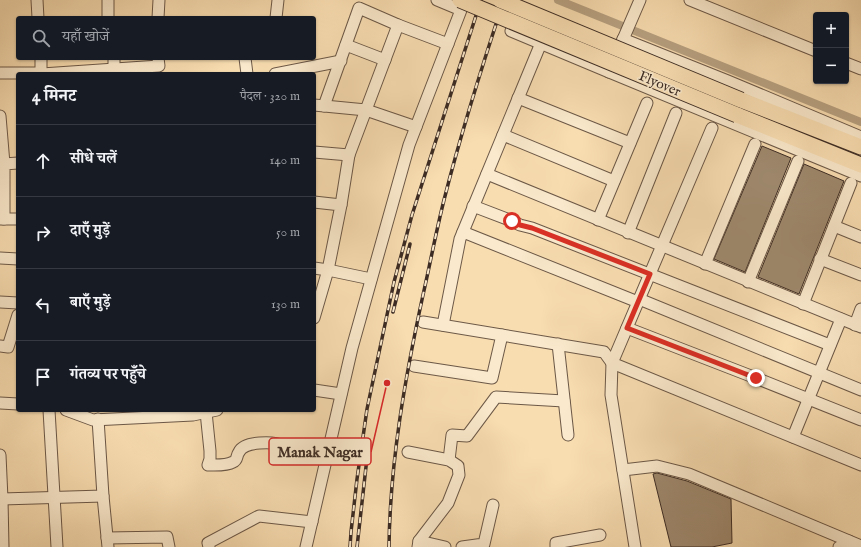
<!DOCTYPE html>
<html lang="hi">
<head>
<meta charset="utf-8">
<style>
  body { margin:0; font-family:"IM FELL English","Noto Serif Devanagari",serif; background:#20242c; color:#f1f3f6 }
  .controls { position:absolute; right:12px; top:12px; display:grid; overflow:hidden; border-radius:4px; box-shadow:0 1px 3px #0004 }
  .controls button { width:36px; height:36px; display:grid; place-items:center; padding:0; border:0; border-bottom:1px solid #363941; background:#171b24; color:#f1f3f6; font:20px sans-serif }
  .stop { position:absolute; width:12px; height:12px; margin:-9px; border:3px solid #d93025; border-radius:50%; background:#fff }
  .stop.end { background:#d93025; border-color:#fff; box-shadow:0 1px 4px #0008 }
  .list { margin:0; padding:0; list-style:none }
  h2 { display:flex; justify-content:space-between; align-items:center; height:52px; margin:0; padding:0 16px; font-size:17px }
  h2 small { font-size:13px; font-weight:400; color:#9ea1a6 }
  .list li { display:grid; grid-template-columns:26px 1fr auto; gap:12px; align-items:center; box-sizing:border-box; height:72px; padding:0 16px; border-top:1px solid #363941 }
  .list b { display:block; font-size:15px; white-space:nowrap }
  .list em { font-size:13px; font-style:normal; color:#9ea1a6 }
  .icon { flex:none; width:22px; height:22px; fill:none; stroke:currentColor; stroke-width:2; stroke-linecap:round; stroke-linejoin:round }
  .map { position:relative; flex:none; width:861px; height:547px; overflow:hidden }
  .search { position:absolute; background:#171b24; box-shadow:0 1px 3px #0004; left:16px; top:16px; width:300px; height:44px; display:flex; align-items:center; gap:10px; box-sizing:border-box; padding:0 14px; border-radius:4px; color:#9ea1a6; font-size:15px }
  .panel { position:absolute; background:#171b24; box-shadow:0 1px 3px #0004; left:16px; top:72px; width:300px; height:340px; border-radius:4px }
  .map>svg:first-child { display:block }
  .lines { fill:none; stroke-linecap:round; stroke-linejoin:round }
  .canal { stroke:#b8a181; stroke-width:8 }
  .building { fill:#9e886d; stroke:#3d2c24 }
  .minor-casing { stroke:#6c5847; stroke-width:13 }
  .highway-casing { stroke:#3d2c24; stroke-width:17 }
  .minor { stroke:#fae9cc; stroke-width:11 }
  .highway { stroke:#f8ddb1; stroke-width:15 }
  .rail-casing { stroke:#3d2c24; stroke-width:3.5 }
  .rail { stroke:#fae9cc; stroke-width:2; stroke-dasharray:6; stroke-linecap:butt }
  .highway-bridge-casing { stroke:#3d2c24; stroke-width:17; stroke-linecap:butt }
  .highway-bridge { stroke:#f8ddb1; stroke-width:15 }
  .route { stroke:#d93025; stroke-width:5 }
  .labels { text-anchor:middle; stroke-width:3; stroke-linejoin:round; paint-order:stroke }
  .street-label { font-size:14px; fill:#3d2c24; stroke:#fae9cc }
  .leader { fill:none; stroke:#d62828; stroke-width:1.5 }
  .callout-dot { fill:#d62828; stroke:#fae9cc; stroke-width:1.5 }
  .callout { fill:#fae9cc; stroke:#d62828; stroke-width:1.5 }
  .callout-label { font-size:15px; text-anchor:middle; font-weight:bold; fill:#3d2c24 }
</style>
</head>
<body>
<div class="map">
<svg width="861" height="547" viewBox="0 0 861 547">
  <rect width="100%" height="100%" fill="#f8ddb1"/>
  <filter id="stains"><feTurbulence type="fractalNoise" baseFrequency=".005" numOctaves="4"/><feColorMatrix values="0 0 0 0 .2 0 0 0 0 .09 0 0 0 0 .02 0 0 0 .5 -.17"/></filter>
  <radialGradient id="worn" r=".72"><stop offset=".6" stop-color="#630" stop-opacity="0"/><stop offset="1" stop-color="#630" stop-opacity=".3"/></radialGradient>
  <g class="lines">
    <polyline class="canal" points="558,0 861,122"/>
  </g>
  <g class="building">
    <polygon points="762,146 791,158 745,272 714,259"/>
    <polygon points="804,164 844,181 799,294 758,277"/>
    <polygon points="657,473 687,481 731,499 732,543 712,547 671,547 653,474"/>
  </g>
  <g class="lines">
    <g class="minor-casing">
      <g id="minor">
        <polyline points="37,0 38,18"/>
        <polyline points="640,0 609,72 861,176"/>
        <polyline points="690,0 816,51"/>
        <polyline points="108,18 108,0"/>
        <polyline points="158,18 159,0"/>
        <polyline points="276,18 278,0"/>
        <polyline points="511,31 609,72"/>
        <polyline points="623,39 728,81 861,137"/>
        <polyline points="346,45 385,60"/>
        <polyline points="114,58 114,69"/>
        <polyline points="245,58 247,74"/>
        <polyline points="846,63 861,69"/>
        <polyline points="0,73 41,73 41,58"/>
        <polyline points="42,74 159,66 158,58"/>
        <polyline points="275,74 341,61"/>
        <polyline points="518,98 630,143"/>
        <polyline points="314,105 366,110 416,127"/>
        <polyline points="324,106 359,8 398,25 448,44"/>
        <polyline points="0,116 4,164 0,163"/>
        <polyline points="503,135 614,181"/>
        <polyline points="314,152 349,155 341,205"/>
        <polyline points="349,155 398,25"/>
        <polyline points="487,174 861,327"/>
        <polyline points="314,202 341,205 328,270 314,318"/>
        <polyline points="473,206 512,221 520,225 532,228 830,345"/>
        <polyline points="0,219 18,219"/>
        <polyline points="4,219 4,164 18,163"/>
        <polyline points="598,220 647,103"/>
        <polyline points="834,226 861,237"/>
        <polyline points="463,232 638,302"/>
        <polyline points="628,233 676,113"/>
        <polyline points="0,258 18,259"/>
        <polyline points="820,259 861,275"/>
        <polyline points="705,264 755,144"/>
        <polyline points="314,268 328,270 371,279"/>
        <polyline points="748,282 798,161"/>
        <polyline points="639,299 861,390"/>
        <polyline points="0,302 18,303"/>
        <polyline points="803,304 851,183"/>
        <polyline points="423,322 604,352 612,363 861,465"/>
        <polyline points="443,325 460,239 541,43"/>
        <polyline points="855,325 861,309"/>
        <polyline points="627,328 756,378 861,420"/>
        <polyline points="558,344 568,435"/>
        <polyline points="0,346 8,347 18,315"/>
        <polyline points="414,366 492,378 502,335"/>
        <polyline points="314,390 341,394"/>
        <polyline points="0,403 18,404"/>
        <polyline points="49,410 57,547"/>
        <polyline points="66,410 93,420 193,415 217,410"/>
        <path d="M206,412L210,451V459L208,465C216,465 226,466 233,462C238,460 236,456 239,452C244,441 274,441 283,446H330"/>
        <polyline points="793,437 841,319"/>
        <polyline points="408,452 449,460 458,466 459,475 448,503 419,541 418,547"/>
        <polyline points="0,455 2,499 103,496 98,419"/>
        <polyline points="449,460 452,435 467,436 496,397 564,401"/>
        <polyline points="623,470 657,466 689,474 861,546"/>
        <polyline points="103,496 108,547"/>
        <polyline points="2,499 3,547"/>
        <polyline points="107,538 167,537 169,547"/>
        <polyline points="419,541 445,547"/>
        <polyline points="209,547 208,543 259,516 312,522"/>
        <polyline points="306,547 352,348 409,145 461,10 437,0"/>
        <polyline points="462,547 484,544 493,505"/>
        <polyline points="556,547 556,543 600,535"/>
        <polyline points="635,547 611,395 612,363 712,128"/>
        <polyline points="839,547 847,546 849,541"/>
      </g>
    </g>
    <g class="highway-casing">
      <g id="highway">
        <polyline points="741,100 861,147"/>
        <polyline points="737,115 861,165"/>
      </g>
    </g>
    <use href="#minor" class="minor"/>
    <use href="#highway" class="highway"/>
    <g class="rail-casing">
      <g id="rail">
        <polyline points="393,312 410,244"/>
        <polyline points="350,547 351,532 357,479 367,409 394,282 412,215 481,0"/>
        <polyline points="357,547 369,440"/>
        <path d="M389,547C390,462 405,378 423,295C430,264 436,232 444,200C461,133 482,66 504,0"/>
      </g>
    </g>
    <use href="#rail" class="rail"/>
    <g class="highway-bridge-casing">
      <g id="highway-bridge">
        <polyline points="460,0 737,115"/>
        <polyline points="500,0 741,100"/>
      </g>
    </g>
    <use href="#highway-bridge" class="highway-bridge"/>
  </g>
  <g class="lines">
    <polyline class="route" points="512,221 520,225 532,228 650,274 627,328 756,378"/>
  </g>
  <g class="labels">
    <g class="street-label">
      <text transform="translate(660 83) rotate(23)" y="5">Flyover</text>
    </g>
  </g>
  <path class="leader" d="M387 383L371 452"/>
  <circle class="callout-dot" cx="387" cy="383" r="4"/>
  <rect class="callout" x="269" y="438" width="102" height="27" rx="4"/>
  <g class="callout-label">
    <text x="320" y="457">Manak Nagar</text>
  </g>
  <rect width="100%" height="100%" filter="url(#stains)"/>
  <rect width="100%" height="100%" fill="url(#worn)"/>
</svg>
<div class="controls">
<button>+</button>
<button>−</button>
</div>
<div class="stop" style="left:512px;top:221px"></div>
<div class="stop end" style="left:756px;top:378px"></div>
<div class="search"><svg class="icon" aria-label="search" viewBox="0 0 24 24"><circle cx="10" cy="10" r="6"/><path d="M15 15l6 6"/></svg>यहाँ खोजें</div>
<section class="panel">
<h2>4 मिनट<small>पैदल · 320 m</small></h2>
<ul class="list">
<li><svg class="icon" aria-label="ahead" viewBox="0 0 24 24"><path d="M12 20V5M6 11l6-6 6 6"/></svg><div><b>सीधे चलें</b></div><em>140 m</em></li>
<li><svg class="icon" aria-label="right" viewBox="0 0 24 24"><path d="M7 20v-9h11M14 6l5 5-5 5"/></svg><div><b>दाएँ मुड़ें</b></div><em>50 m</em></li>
<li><svg class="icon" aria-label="left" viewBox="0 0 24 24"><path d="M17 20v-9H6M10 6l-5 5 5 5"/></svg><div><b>बाएँ मुड़ें</b></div><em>130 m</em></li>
<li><svg class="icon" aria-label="arrive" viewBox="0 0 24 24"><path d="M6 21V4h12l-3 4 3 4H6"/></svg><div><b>गंतव्य पर पहुँचे</b></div></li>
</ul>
</section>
</div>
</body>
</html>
